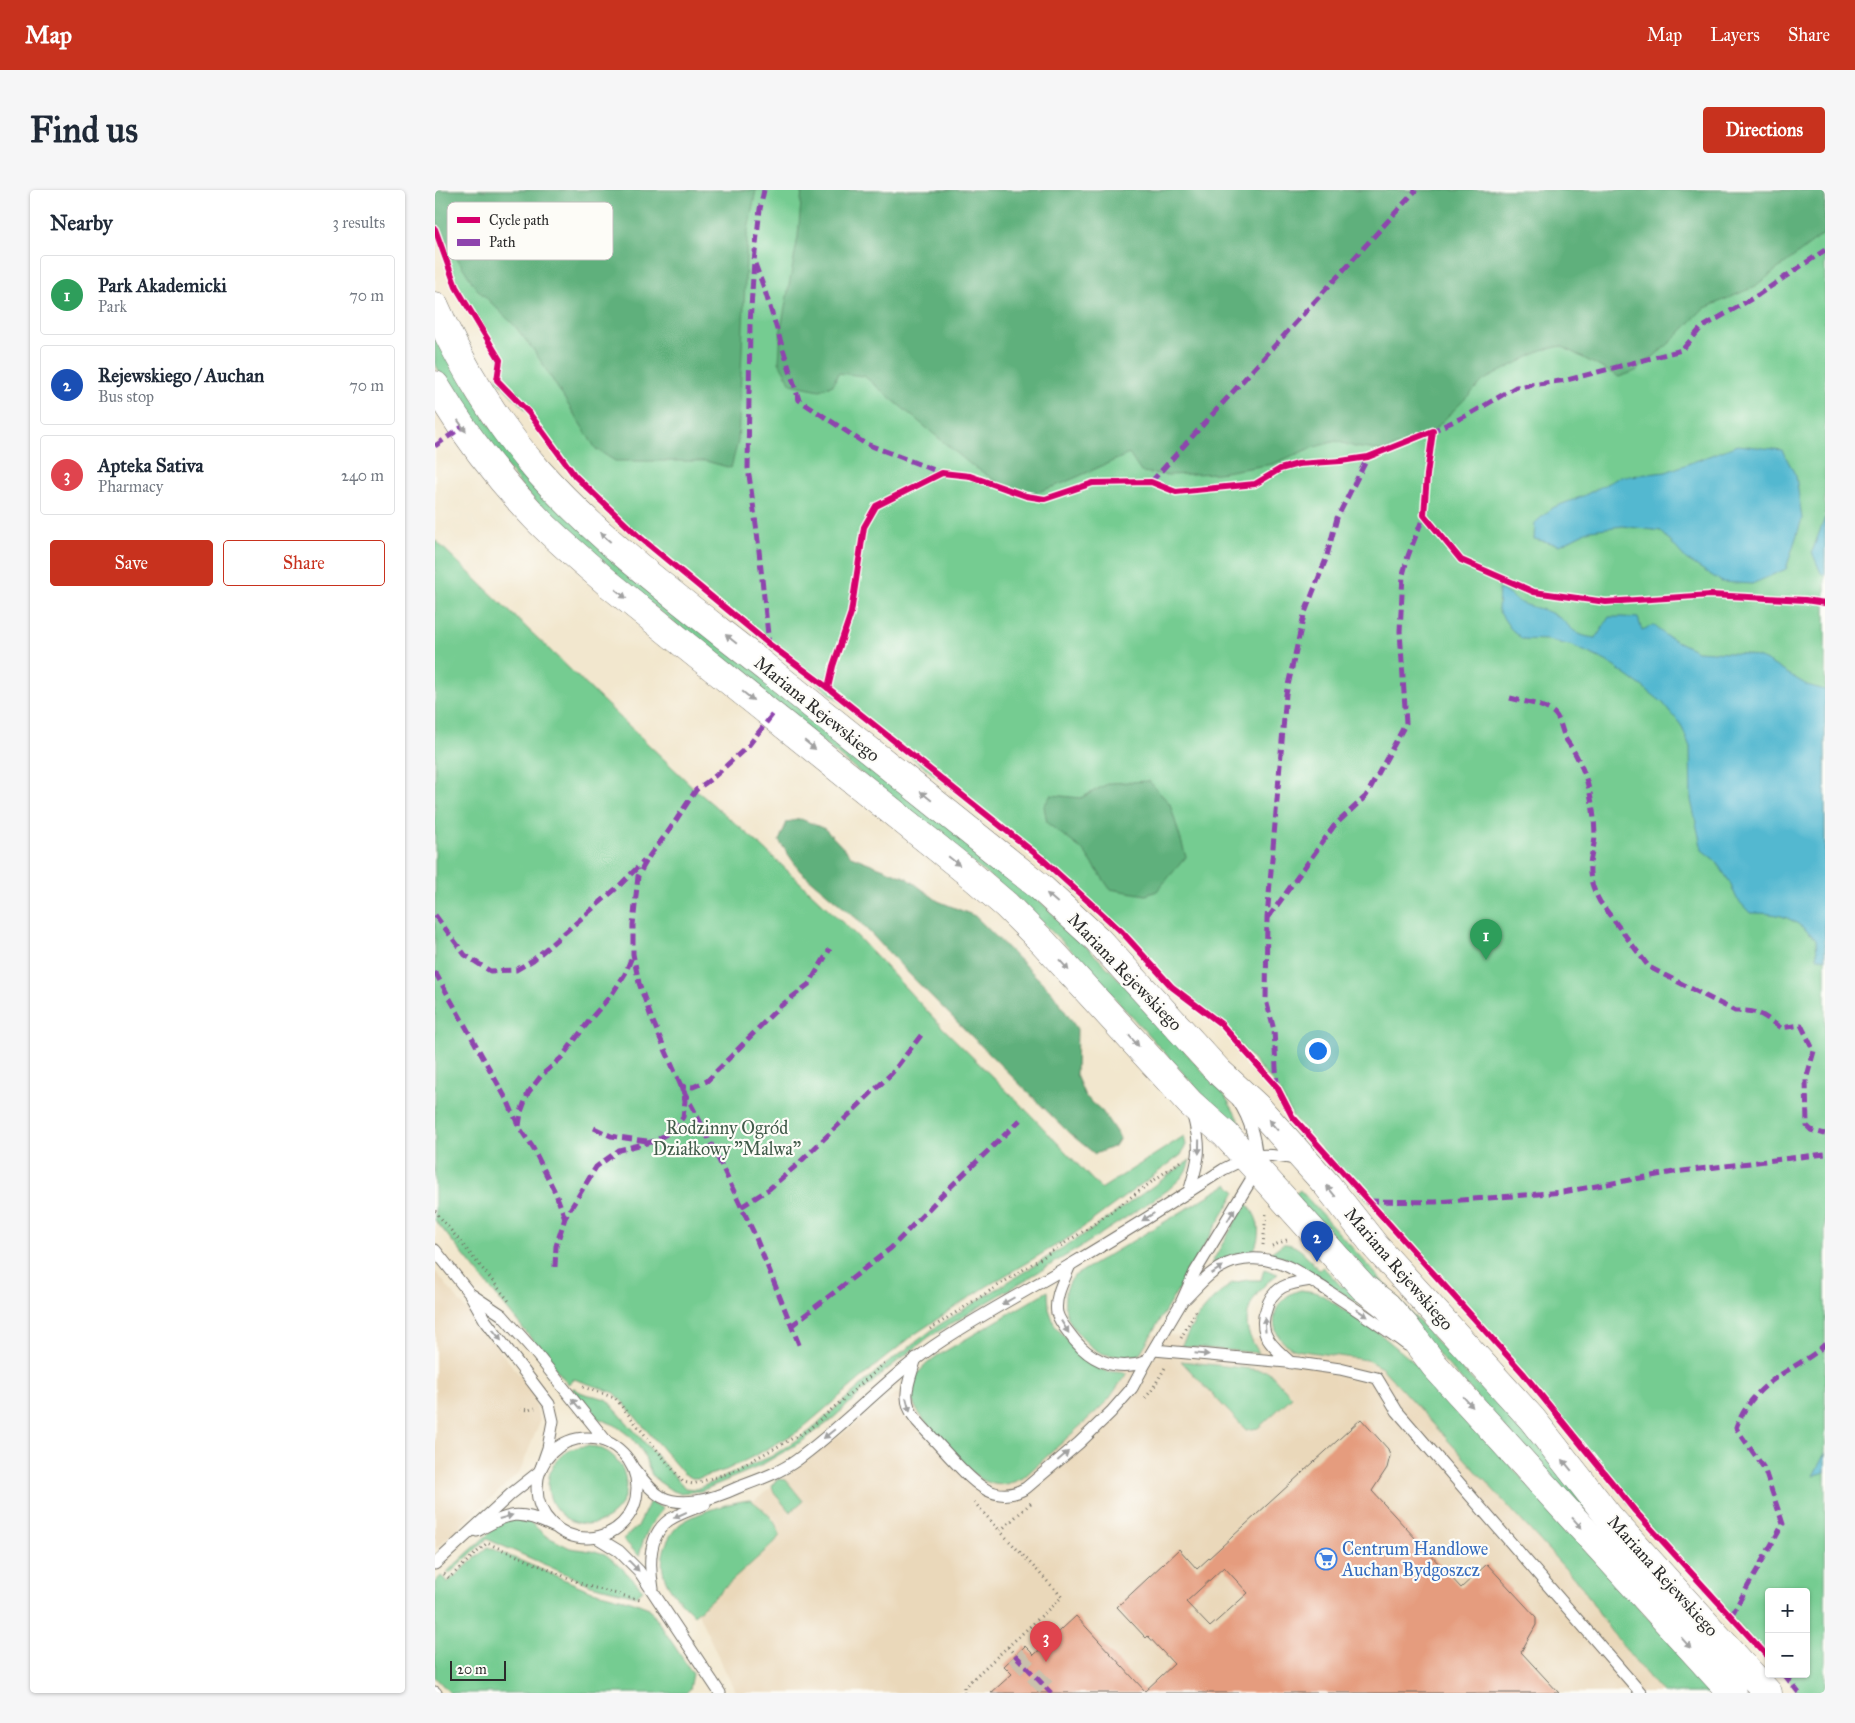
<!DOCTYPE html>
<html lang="en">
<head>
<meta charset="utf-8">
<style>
  body { margin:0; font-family:"IM FELL Great Primer",serif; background:#f6f6f7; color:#1f2937 }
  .controls { position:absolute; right:15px; bottom:15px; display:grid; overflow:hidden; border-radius:5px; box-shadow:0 1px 4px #0004 }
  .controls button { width:45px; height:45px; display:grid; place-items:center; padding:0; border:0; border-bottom:1px solid #e0e1e3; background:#fff; color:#1f2937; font:25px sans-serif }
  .scale { position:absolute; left:15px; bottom:12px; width:56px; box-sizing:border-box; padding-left:5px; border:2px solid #2b2b2b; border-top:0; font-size:14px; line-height:18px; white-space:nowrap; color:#2b2b2b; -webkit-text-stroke:4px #fdfcf7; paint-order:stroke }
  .you { position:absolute; left:882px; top:860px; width:18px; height:18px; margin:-12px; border:4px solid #fff; border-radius:50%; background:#1a73e8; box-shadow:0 0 0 8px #1a73e833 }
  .badge { display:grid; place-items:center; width:32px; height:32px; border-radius:50%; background:#c8321e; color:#fff; font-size:16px; font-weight:700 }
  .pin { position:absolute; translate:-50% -41px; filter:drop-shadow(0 1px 2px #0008) }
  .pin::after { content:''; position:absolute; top:26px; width:18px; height:15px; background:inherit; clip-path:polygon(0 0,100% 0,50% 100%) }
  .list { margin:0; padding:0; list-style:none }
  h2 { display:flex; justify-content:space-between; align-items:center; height:65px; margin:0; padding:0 20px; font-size:21px }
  h2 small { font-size:16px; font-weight:400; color:#747a83 }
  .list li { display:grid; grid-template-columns:32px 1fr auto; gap:15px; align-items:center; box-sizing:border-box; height:80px; margin:0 10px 10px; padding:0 10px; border:1px solid #e0e1e3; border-radius:5px }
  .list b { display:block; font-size:19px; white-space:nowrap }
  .list p { margin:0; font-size:16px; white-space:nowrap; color:#747a83 }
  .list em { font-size:16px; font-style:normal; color:#747a83 }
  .actions { display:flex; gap:10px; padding:15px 20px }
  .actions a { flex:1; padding:11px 0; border:1px solid #c8321e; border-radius:5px; text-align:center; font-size:18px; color:#c8321e }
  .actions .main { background:#c8321e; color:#fff }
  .map { position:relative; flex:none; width:1390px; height:1503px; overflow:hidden; border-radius:5px }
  header { display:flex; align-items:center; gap:30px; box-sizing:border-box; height:70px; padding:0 25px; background:#c8321e; color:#fff }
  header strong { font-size:24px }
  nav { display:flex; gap:28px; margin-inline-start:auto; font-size:18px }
  .intro { display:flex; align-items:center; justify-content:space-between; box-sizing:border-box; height:120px; padding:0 30px }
  h1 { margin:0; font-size:35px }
  .button { padding:12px 22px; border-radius:5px; background:#c8321e; color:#fff; font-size:18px; font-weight:700 }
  main { display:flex; gap:30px; padding:0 30px }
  aside { flex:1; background:#fff; border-radius:5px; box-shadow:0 1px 4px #0004 }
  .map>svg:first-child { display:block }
  .built { fill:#ead8ba }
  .green { fill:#74cc91; stroke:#507c5e }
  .forest { fill:#5fb07b; stroke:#456e53 }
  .water { fill:#52b8d0; stroke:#3e727e }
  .building { fill:#e59c7e; fill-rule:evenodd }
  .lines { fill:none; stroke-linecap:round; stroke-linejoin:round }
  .pedestrian-tunnel { stroke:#cac1ad; stroke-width:18; stroke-dasharray:18 9; stroke-linecap:butt }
  .service-casing { stroke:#716d64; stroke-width:13 }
  .tertiary-casing { stroke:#716d64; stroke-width:29 }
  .path { stroke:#716d64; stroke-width:3; stroke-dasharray:1 4; stroke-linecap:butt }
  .service { stroke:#fff; stroke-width:11 }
  .tertiary { stroke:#fff; stroke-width:28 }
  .quiet { stroke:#8e44ad; stroke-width:5; stroke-dasharray:10 5; stroke-linecap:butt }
  .cycleway-casing { stroke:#fdfcf7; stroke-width:9 }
  .cycleway { stroke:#d6006c; stroke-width:6 }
  .oneway { fill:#a0a0a0 }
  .labels { text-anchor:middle; stroke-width:4.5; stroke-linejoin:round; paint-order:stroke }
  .street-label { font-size:18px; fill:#2b2b2b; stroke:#fdfcf7 }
  .park-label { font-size:18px; fill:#415b4a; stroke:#fdfcf7 }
  .shop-label { font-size:18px; fill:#366cbe; stroke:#fdfcf7; text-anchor:start }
  .key { fill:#fdfcf7; stroke:#bebdba; stroke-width:1 }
  .key-label { font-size:14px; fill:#2b2b2b }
</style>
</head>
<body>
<header>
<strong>Map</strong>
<nav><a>Map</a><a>Layers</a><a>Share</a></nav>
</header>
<div class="intro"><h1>Find us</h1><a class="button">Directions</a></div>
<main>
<aside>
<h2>Nearby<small>3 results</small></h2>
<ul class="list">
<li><span class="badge" style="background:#2e9e5b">1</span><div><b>Park Akademicki</b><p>Park</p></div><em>70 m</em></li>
<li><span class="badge" style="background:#1a4fb4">2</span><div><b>Rejewskiego / Auchan</b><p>Bus stop</p></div><em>70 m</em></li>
<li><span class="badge" style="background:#e0444e">3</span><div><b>Apteka Sativa</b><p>Pharmacy</p></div><em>240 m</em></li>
</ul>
<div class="actions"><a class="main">Save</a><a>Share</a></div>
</aside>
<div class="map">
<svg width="1390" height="1503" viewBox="0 0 1390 1503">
  <rect width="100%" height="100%" fill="#fdfcf7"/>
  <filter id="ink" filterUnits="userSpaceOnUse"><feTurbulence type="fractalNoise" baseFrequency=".02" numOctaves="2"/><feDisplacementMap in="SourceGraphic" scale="10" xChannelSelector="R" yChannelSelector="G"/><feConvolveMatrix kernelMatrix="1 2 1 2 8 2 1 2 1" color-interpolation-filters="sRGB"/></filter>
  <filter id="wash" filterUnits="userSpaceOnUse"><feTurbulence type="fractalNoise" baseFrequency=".0096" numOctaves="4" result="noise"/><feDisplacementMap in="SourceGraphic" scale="20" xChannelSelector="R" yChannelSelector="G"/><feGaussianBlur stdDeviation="1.12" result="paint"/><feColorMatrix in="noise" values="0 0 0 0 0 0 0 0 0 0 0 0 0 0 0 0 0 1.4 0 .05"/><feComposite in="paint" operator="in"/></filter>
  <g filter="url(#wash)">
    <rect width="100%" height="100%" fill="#f2e7ce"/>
    <g class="built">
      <polygon points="0,1081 96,1199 105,1231 85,1282 0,1359"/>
      <polygon points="710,1144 866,1151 952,1174 1242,1503 302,1503 297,1495 247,1390 301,1324 460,1204 665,1200"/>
    </g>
    <g class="green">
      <polygon points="0,0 1390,0 1390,1503 1364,1503 1349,1484 1371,1484 1371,1402 1334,1402 1334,1468 1200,1321 1088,1183 857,926 842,897 786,834 737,797 687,742 607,669 392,501 202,345 140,286 94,223 62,190 65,170 21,97 3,49 0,39"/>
      <polygon points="0,141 56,237 603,709 689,794 790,906 807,935 810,947 807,948 638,762 585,711 163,372 91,302 24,214 0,174"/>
      <polygon points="0,350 261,600 322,652 422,746 507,837 593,922 666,999 749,946 751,955 746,965 635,1047 549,1098 480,1144 445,1172 364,1241 319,1266 291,1280 264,1288 257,1288 248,1283 180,1203 139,1189 133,1194 0,1030"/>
      <path d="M755,970L752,979L747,987L733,1000L649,1055L494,1147L450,1181L395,1231L369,1250L323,1277L266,1301L244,1303L236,1300L223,1291L217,1285L208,1263L197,1248L180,1235L162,1228L137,1199L139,1198C150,1207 160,1204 172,1210L250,1298L262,1299L337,1266L375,1241L442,1181L501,1137L656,1040Z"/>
      <path d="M793,994L801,1002L704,1165C693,1165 679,1167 669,1164C660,1161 653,1154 647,1148C630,1130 622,1108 639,1086Z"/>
      <polygon points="865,1000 1034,1187 1079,1227 1319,1503 1310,1503 859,1005"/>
      <path d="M811,1013C825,1028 827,1044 818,1062L797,1065L776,1074Z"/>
      <path d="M848,1054C864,1053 874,1069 884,1080L888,1077L907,1097L912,1094L955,1134L858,1071L835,1063Z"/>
      <path d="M829,1079L843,1084C825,1097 808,1116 813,1141C815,1148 820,1156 824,1163L746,1156L761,1129L778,1109L797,1093L812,1090H826Z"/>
      <path d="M866,1100L880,1102L887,1105L945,1144L993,1184L1281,1503H1227L1175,1440L1148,1398L947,1178L932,1170L861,1160C830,1148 833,1108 866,1100Z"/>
      <path d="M613,1101L614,1119L620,1136L652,1172L670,1181L692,1183L674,1209L665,1218L588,1288C577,1293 567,1297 555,1293C538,1288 527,1270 515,1258C485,1226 452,1201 502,1166Z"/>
      <polygon points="746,1171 833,1181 857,1207 823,1238 811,1240"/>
      <circle cx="152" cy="1295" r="39"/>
      <polygon points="344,1289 351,1290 368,1311 355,1322 339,1303 337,1296 340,1291"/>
      <path d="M316,1310C329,1320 340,1328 345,1345L340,1352L259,1425C248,1413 233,1401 229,1385C224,1368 231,1347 244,1335C257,1324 298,1311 316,1310Z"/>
      <path d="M215,1311L228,1319C214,1335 209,1345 204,1366L188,1349L203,1336Z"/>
      <polygon points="78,1328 95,1332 111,1346 135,1358 163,1362 170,1364 186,1377 208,1400 201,1406 156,1395 52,1349 14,1384 12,1382 64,1334"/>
      <polygon points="53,1357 154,1400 196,1411 214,1418 258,1484 255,1499 251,1503 15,1503 0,1487 0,1392 6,1386 13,1392"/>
    </g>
    <g class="forest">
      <polygon points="0,0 321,0 312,45 303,251 296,278 271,271 180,271 161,259 100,162 79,135 41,98 8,46 0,25"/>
      <polygon points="367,0 1390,0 1390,43 1319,97 1268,119 1236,152 1201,181 1184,187 1126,156 1107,160 1049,190 998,241 949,261 920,257 901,251 876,258 838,274 783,283 733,285 706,282 694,264 626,294 591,306 567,295 535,274 429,186 403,183 398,195 385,200 356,194 344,172 346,139 363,47"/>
      <polygon points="714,591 735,614 751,667 722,701 711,705 675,699 649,661 612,633 609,616 616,605 646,608 674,593"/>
      <polygon points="366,629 390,639 416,666 472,688 503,711 540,726 617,802 642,839 641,885 650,906 667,921 685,948 680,956 660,964 634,943 478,788 421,728 365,681 344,651 352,632"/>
    </g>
    <g class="water">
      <polygon points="1303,255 1347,260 1361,286 1367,329 1351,379 1317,394 1287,392 1251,369 1226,341 1188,336 1155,340 1125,355 1099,349 1100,333 1117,318 1148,306 1185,287 1231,282"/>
      <polygon points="1390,327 1390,385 1386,383 1377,362"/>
      <path d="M1064,399C1072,402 1077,408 1084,412C1094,417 1107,418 1118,424C1137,434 1135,446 1161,448L1174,427H1187L1203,428L1207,440L1219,435L1231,446L1262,461L1312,464L1330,470L1372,495L1390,500V769L1382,767L1381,749C1357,727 1348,723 1315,723L1302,709L1294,691L1281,671L1267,660L1256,610L1255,557L1246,535L1228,513L1208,497L1171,471L1138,456L1113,450L1087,449L1075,438L1063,420Z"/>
      <polygon points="1390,1263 1390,1282 1378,1286"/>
    </g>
    <g id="blocks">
      <path class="building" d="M926,1229L953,1259L955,1266L952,1278L937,1301L1026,1398L1052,1374L1101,1427V1435L1086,1462L1124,1503H556L577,1484L569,1476L590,1456L599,1465L641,1426L710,1501L739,1474L713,1446L711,1448L682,1417L744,1359L762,1379ZM789,1377L813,1403L775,1437L751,1412Z"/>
    </g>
  </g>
  <g filter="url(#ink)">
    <use href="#blocks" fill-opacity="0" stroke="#716d64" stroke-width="1"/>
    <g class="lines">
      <polyline class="pedestrian-tunnel" points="580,1465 616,1503"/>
      <g class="service-casing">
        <g id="service">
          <path d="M754,1002C765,966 767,958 757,922"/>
          <polyline points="0,1060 35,1104 50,1130 114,1214 118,1231 113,1258 105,1281 76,1304 0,1374"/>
          <path d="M635,1075C629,1090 619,1107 622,1123C624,1130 630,1138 634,1143C653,1170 678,1182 711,1172"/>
          <polyline points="37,1105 67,1125 99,1161 172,1252"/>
          <path d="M751,1108C763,1096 775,1081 792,1074C806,1068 825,1067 840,1072C857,1076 872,1088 887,1097C916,1116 944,1134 972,1155"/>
          <polyline points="719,1160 863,1173 905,1179 942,1188 962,1221 1206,1503"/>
          <path d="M481,1168C474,1192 464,1209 482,1231C493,1243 505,1256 516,1268C537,1290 558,1317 591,1298L644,1253L676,1222L697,1198L711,1172L746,1113L760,1082L822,980C822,955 817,932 803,911"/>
          <path d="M856,1173C847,1164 834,1155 830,1143C828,1136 828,1127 831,1120C837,1096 854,1093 876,1090"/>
          <circle cx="152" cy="1298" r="50"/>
          <path d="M199,1279C220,1304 226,1315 261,1311C276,1309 291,1303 304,1297C323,1290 346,1282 362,1270C413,1233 455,1184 508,1150C549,1123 593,1100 635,1075C687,1044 738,1012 789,979C820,963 829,962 863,970"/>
          <path d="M42,1341C75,1323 82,1319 118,1336"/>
          <polyline points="161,1347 184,1361 204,1381 285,1503"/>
          <path d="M218,1399C214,1376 213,1345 234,1330C245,1323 259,1319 270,1314"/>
          <polyline points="0,1502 1,1503"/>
        </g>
      </g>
      <g class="tertiary-casing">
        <g id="tertiary">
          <path d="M0,116C24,172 63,236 103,281C171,357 256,418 335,481C425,553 514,625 604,696L663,750L784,882L822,917L892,995L941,1057L1097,1229L1174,1327L1333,1503"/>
          <path d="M0,195C28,242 62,287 100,327C123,351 149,372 174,394L536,685L571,715L608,752L755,913L791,945L929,1098L952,1116L969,1135L1000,1176L1297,1503"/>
        </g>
      </g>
      <g class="path">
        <polyline points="0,1021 74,1111"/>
        <polyline points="828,1055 831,1024"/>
        <polyline points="837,1056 854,1049"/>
        <polyline points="495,1139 652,1039 747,970"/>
        <polyline points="746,1148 761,1121"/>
        <polyline points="148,1197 180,1208 248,1292 258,1294 294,1283 373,1240 450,1173"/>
        <polyline points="710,1208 717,1200 731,1176"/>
        <polyline points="85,1219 94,1220 100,1218"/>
        <polyline points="539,1312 565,1341"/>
        <polyline points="9,1384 14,1388 52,1353 152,1396 205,1410"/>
        <polyline points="573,1457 580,1465"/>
        <polyline points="529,1503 529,1497 627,1407 565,1341 597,1312"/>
      </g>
      <use href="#service" class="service"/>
      <use href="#tertiary" class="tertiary"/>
      <g class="quiet">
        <polyline points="329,0 325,19 319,71 315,134 313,278 322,342 334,454"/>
        <polyline points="320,74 329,98 364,210 429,253 507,283"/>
        <polyline points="995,242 1035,224 1081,197 1132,190 1247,160 1266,138 1323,105 1390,60"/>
        <polyline points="0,256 27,237"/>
        <polyline points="716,292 981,0"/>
        <path d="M1075,508C1089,512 1108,514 1119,523C1127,531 1126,542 1132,551C1152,578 1159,612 1160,645C1160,656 1155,666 1155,676C1154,689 1159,701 1165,712L1214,777L1300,821C1325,820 1327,825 1346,838L1366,835L1379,861L1371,890L1372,936L1376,940L1390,944"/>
        <polyline points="337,525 314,555 280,586 261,600 233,642 215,665 203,686 198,735 198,764 204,793 216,827 246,896 268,937 319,1043 365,1157"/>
        <polyline points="0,725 30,765 55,781 81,780 98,770 184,696 209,671"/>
        <polyline points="833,728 899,636 931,606 971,533 965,441 968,385 973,366 989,325"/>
        <polyline points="0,782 73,912 84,937 98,958 121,1004 130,1028"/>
        <polyline points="842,897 839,840 831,810 832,728 851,504 869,425 891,369 902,328 933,267"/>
        <polyline points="84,936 86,922 93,903 106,886 126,868 158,826 177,804 190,784 198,764"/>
        <polyline points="159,938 176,946 212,951"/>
        <polyline points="933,1011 1001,1012 1128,1002 1239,982 1390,964"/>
        <polyline points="306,1017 334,999 363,974 457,883 487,844"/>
        <polyline points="120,1077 121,1056 130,1028 161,977 184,960 220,951 238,940 248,927 250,911 246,896 258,897 272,891 343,818 374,794 395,759"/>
        <polyline points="356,1136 456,1058 506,1006 585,930"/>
        <path d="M1296,1426L1348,1334L1329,1278L1301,1238C1311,1211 1330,1193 1355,1179C1367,1171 1380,1165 1390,1154"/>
        <polyline points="580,1465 616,1503"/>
        <polyline points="1349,1484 1364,1503"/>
      </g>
      <g class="cycleway-casing">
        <g id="cycleway">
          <polyline points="0,39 21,97 65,170 62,190 94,223 140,286 202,345 334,454 393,498 607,669 687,742 737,797 786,834 842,897 857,926 1088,1183 1200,1321 1334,1468"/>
          <polyline points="393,498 398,476 416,423 429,337 441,316 507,283 535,286 591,306 610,309 658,293 716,292 741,302 820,294 845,279 863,274 906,271 933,267 998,241 992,285 989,325 1026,370 1099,402 1171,412 1276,405 1370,410 1390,413"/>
        </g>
      </g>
      <use href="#cycleway" class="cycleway"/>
    </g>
    <defs><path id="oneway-solid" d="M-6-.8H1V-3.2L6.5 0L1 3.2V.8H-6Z" transform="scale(1.25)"/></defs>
    <g class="oneway">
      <use href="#oneway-solid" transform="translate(27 236) rotate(55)"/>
      <use href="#oneway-solid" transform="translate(170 347) rotate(-139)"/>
      <use href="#oneway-solid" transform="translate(186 404) rotate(39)"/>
      <use href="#oneway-solid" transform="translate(296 449) rotate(-141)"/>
      <use href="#oneway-solid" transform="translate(313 506) rotate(39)"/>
      <use href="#oneway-solid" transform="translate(375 555) rotate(39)"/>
      <use href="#oneway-solid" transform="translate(491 606) rotate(-141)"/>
      <use href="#oneway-solid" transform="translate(519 671) rotate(39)"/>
      <use href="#oneway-solid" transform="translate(617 708) rotate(-139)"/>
      <use href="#oneway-solid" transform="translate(629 775) rotate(48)"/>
      <use href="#oneway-solid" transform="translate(699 851) rotate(48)"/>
      <use href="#oneway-solid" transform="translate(838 935) rotate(-131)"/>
      <use href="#oneway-solid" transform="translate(764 957) rotate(91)"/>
      <use href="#oneway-solid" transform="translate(896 1001) rotate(-129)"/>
      <use href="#oneway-solid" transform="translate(796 1025) rotate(-59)"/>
      <use href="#oneway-solid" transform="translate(713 1027) rotate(148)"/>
      <use href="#oneway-solid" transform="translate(782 1080) rotate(-33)"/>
      <use href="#oneway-solid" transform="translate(573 1111) rotate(150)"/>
      <use href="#oneway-solid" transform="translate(927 1123) rotate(33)"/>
      <use href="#oneway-solid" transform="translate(830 1134) rotate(-94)"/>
      <use href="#oneway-solid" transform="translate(630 1137) rotate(58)"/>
      <use href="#oneway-solid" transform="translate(62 1145) rotate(52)"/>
      <use href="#oneway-solid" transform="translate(767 1164) rotate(6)"/>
      <use href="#oneway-solid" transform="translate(1033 1212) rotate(48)"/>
      <use href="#oneway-solid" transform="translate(141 1214) rotate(-129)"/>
      <use href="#oneway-solid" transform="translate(473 1215) rotate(75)"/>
      <use href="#oneway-solid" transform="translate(394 1244) rotate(141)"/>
      <use href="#oneway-solid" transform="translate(628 1266) rotate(-41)"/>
      <use href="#oneway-solid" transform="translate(1132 1275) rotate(-129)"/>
      <use href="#oneway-solid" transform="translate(245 1325) rotate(155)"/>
      <use href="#oneway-solid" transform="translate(71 1327) rotate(-16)"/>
      <use href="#oneway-solid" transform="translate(1142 1333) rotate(48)"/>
      <use href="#oneway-solid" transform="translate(199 1376) rotate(46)"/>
      <use href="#oneway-solid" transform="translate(1251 1453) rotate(48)"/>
    </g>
  </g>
  <defs>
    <g id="supermarket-ring" transform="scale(1.125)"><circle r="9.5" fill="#fdfcf7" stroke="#3f7fe0" stroke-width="1.5"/><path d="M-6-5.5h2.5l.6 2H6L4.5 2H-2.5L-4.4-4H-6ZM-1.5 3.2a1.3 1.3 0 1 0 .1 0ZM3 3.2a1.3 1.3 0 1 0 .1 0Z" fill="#3f7fe0"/></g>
  </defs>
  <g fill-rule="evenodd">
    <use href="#supermarket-ring" x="891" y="1369"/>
  </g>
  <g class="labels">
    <g class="street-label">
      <text transform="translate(382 519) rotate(39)" y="6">Mariana Rejewskiego</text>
      <text transform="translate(690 782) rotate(46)" y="6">Mariana Rejewskiego</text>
      <text transform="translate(964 1079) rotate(49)" y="6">Mariana Rejewskiego</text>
      <text transform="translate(1228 1386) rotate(48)" y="6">Mariana Rejewskiego</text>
    </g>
    <g class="park-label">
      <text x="292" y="944">Rodzinny Ogród<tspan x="292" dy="21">Działkowy "Malwa"</tspan></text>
    </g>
    <g class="shop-label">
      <text x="907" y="1365">Centrum Handlowe<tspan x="907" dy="21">Auchan Bydgoszcz</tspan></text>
    </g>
  </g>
  <rect x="12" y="12" width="166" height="58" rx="8" class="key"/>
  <rect x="22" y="27" width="23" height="6" fill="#d6006c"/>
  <rect x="22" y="49" width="23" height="7" fill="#8e44ad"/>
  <g class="key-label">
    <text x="54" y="35">Cycle path</text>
    <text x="54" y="57">Path</text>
  </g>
</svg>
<div class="controls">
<button>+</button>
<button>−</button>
</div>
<div class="scale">20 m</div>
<div class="you"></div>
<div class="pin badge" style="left:1051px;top:770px;background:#2e9e5b">1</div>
<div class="pin badge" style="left:882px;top:1072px;background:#1a4fb4">2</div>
<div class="pin badge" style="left:611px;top:1472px;background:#e0444e">3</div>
</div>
</main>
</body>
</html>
